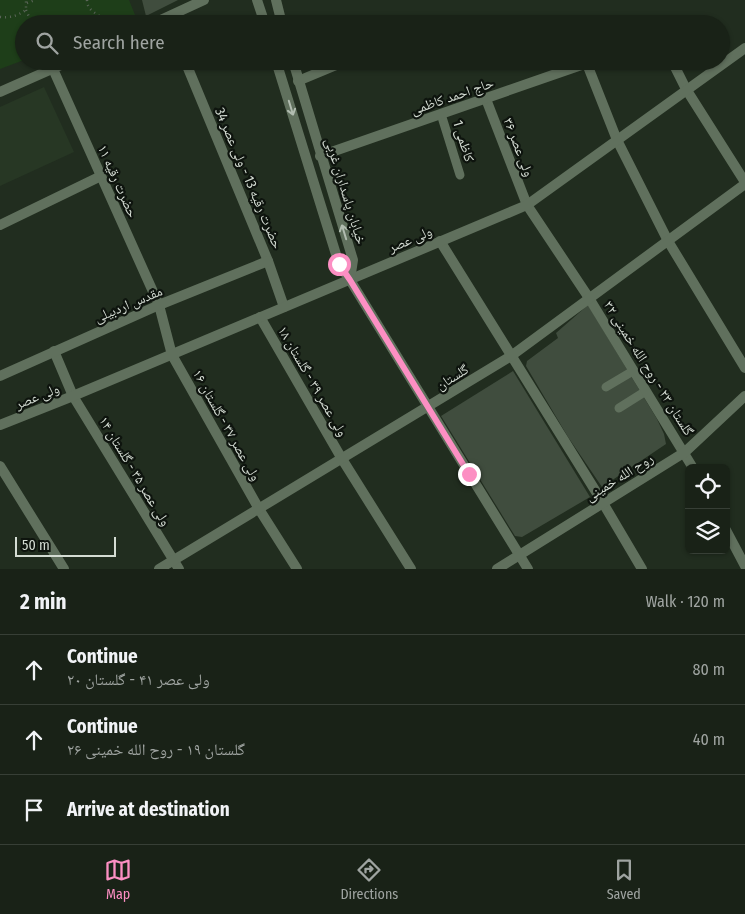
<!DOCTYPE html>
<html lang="en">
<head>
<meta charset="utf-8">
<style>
  body { margin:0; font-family:"Fira Sans Condensed","Noto Naskh Arabic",sans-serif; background:#222a20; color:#f1f3f6 }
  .controls { position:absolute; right:15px; bottom:15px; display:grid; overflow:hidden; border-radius:8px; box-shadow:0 1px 4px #0004 }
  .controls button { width:45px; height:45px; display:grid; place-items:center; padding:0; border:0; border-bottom:1px solid #373f36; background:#192217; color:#f1f3f6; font:25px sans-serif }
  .scale { position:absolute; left:15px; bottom:12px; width:101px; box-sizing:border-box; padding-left:5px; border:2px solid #d4dcd3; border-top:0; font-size:14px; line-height:18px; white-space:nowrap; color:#d4dcd3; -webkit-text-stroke:4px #0e140e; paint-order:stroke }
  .stop { position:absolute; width:15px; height:15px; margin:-11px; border:4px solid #fc8fc3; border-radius:50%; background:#fff }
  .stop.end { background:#fc8fc3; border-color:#fff; box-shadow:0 1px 5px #0008 }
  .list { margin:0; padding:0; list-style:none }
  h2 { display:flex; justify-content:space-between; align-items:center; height:65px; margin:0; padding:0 20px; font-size:21px }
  h2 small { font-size:16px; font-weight:400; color:#9fa4a1 }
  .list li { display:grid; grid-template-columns:32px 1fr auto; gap:15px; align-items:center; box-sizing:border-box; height:70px; padding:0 20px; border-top:1px solid #373f36 }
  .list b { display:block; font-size:19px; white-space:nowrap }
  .list p { margin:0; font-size:16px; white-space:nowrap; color:#9fa4a1 }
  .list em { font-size:16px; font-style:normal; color:#9fa4a1 }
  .icon { flex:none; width:28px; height:28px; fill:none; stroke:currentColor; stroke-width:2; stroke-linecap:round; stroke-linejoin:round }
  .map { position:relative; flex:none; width:745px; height:569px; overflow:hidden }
  .search { position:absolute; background:#192217; box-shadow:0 1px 4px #0004; left:15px; right:15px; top:15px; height:55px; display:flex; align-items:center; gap:12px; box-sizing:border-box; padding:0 18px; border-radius:28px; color:#9fa4a1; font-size:19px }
  .sheet { height:275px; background:#192217 }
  nav { display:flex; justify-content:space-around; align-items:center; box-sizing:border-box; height:70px; border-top:1px solid #373f36; background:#192217; font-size:14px; color:#9fa4a1 }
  nav a { display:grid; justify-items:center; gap:2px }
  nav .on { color:#fc8fc3 }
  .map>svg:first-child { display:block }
  .built { fill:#273724 }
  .green { fill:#1e3e19 }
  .building { fill:#404d3e }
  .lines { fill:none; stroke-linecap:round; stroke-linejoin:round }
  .path { stroke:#5c665a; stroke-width:2.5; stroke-dasharray:1 4; stroke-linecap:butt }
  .service { stroke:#60705d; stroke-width:9 }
  .minor { stroke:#60705d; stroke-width:10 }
  .tertiary { stroke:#60705d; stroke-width:10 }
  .oneway { stroke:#b1bcb0 }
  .route { stroke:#fc8fc3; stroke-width:6 }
  .labels { text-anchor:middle; stroke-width:4.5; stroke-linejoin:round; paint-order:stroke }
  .street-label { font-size:14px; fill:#d4dcd3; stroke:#0e140e }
</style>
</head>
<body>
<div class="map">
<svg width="745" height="569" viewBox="0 0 745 569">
  <rect width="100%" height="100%" fill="#212d1f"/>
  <polygon class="built" points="44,87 74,152 0,186 0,107"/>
  <polygon class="green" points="0,0 129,0 135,15 114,24 24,24 24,60 0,69"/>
  <g class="building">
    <polygon points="142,0 178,0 146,16"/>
    <polygon points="588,305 657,419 664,434 666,444 602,487 568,437 526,366 527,361 558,338 556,333"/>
    <polygon points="513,371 590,497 522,537 515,536 441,416"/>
  </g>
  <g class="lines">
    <g class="path">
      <path d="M87,0C87,13 101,13 106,24"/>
      <polyline points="27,3 35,0"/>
      <polyline points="26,10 32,24"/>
      <path d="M0,17C10,18 17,16 26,10V0"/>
    </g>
    <g class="service">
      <polyline points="441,114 460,175"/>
      <polyline points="606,387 633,371"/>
      <polyline points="619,408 646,391"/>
    </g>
    <g class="minor">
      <polyline points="152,24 204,0"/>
      <polyline points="185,61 268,261 284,307"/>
      <polyline points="672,61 686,89 745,182"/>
      <polyline points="587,64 617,140 668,241 745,368"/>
      <polyline points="53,69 159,305 172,355 259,509 297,569"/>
      <polyline points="298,81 346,61"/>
      <polyline points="0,92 70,61"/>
      <polyline points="486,99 527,205 589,298 693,468"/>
      <polyline points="320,156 593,61"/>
      <polyline points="0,225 101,176"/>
      <polyline points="440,241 603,503 642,569"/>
      <polyline points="350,280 528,569"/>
      <polyline points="260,317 342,459 411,569"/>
      <polyline points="54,351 73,396 179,569"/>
      <polyline points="0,376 159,305 268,261"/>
      <polyline points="0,425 73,396 527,205 745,48"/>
      <polyline points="0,466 64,569"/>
      <polyline points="726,530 745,566"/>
    </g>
    <g class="tertiary">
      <polyline points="257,0 265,24"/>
      <polyline points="276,0 282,24"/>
      <polyline points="276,61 339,264 350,280"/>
      <polyline points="293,61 353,260 350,280"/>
      <polyline points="159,569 511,356 745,184"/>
      <polyline points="497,569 685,452 745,396"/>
    </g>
  </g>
  <defs><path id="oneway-shaft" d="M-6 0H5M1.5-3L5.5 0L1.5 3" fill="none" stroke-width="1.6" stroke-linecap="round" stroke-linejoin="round" transform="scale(1.25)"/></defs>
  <g class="oneway">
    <use href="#oneway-shaft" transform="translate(291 108) rotate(73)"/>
    <use href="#oneway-shaft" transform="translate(344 232) rotate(-107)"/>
  </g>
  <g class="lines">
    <polyline class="route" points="339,264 350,280 469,474"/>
  </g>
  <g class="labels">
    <g class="street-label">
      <text transform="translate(452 96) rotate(-19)" y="5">حاج احمد کاظمی</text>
      <text transform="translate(464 141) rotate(73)" y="5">کاظمی 1</text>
      <text transform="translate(519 147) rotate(69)" y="5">ولی عصر ۳۶</text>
      <text transform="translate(249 178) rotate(67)" y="5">حضرت رقیه 13 - ولی عصر 34</text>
      <text transform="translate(118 181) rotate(66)" y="5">حضرت رقیه ۱۱</text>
      <text transform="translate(346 191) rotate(73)" y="5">خیابان پاسداران غربی</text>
      <text transform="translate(410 239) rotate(-23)" y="5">ولی عصر</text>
      <text transform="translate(128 304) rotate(-23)" y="5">مقدس اردبیلی</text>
      <text transform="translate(649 368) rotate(58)" y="5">گلستان ۲۳ - روح الله خمینی ۳۲</text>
      <text transform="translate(452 377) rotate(-32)" y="5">گلستان</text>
      <text transform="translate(313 381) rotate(60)" y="5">ولی عصر ۳۹ - گلستان ۱۸</text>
      <text transform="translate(37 396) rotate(-22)" y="5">ولی عصر</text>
      <text transform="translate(227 425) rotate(61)" y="5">ولی عصر ۳۷ - گلستان ۱۶</text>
      <text transform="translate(135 471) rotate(59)" y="5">ولی عصر ۳۵ - گلستان ۱۴</text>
      <text transform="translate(619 477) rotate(-32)" y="5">روح الله خمینی</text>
    </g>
  </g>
</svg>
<div class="controls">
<button><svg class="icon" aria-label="locate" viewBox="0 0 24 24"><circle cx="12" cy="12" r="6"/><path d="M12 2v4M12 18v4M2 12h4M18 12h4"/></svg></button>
<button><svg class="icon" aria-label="layers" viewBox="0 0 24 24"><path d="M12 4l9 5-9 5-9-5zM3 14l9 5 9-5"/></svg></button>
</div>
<div class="scale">50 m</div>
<div class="stop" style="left:339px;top:264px"></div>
<div class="stop end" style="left:469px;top:474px"></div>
<div class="search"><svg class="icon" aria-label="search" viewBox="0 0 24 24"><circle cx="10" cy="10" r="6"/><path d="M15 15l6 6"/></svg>Search here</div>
</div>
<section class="sheet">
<h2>2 min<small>Walk · 120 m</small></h2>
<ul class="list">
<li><svg class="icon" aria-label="ahead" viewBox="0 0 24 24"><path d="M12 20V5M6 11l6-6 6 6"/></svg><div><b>Continue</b><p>ولی عصر ۴۱ - گلستان ۲۰</p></div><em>80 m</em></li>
<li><svg class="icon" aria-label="ahead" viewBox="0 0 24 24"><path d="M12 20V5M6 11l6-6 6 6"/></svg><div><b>Continue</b><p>گلستان ۱۹ - روح الله خمینی ۲۶</p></div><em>40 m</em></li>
<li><svg class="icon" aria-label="arrive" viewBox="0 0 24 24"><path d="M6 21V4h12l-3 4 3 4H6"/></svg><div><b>Arrive at destination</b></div></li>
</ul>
</section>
<nav>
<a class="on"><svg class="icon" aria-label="map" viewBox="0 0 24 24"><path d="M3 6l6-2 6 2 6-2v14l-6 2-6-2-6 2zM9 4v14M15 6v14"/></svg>Map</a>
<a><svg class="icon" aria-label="directions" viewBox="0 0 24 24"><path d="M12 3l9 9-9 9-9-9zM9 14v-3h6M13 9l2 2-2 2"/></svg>Directions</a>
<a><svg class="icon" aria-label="saved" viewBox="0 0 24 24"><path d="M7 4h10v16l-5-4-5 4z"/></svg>Saved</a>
</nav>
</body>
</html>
